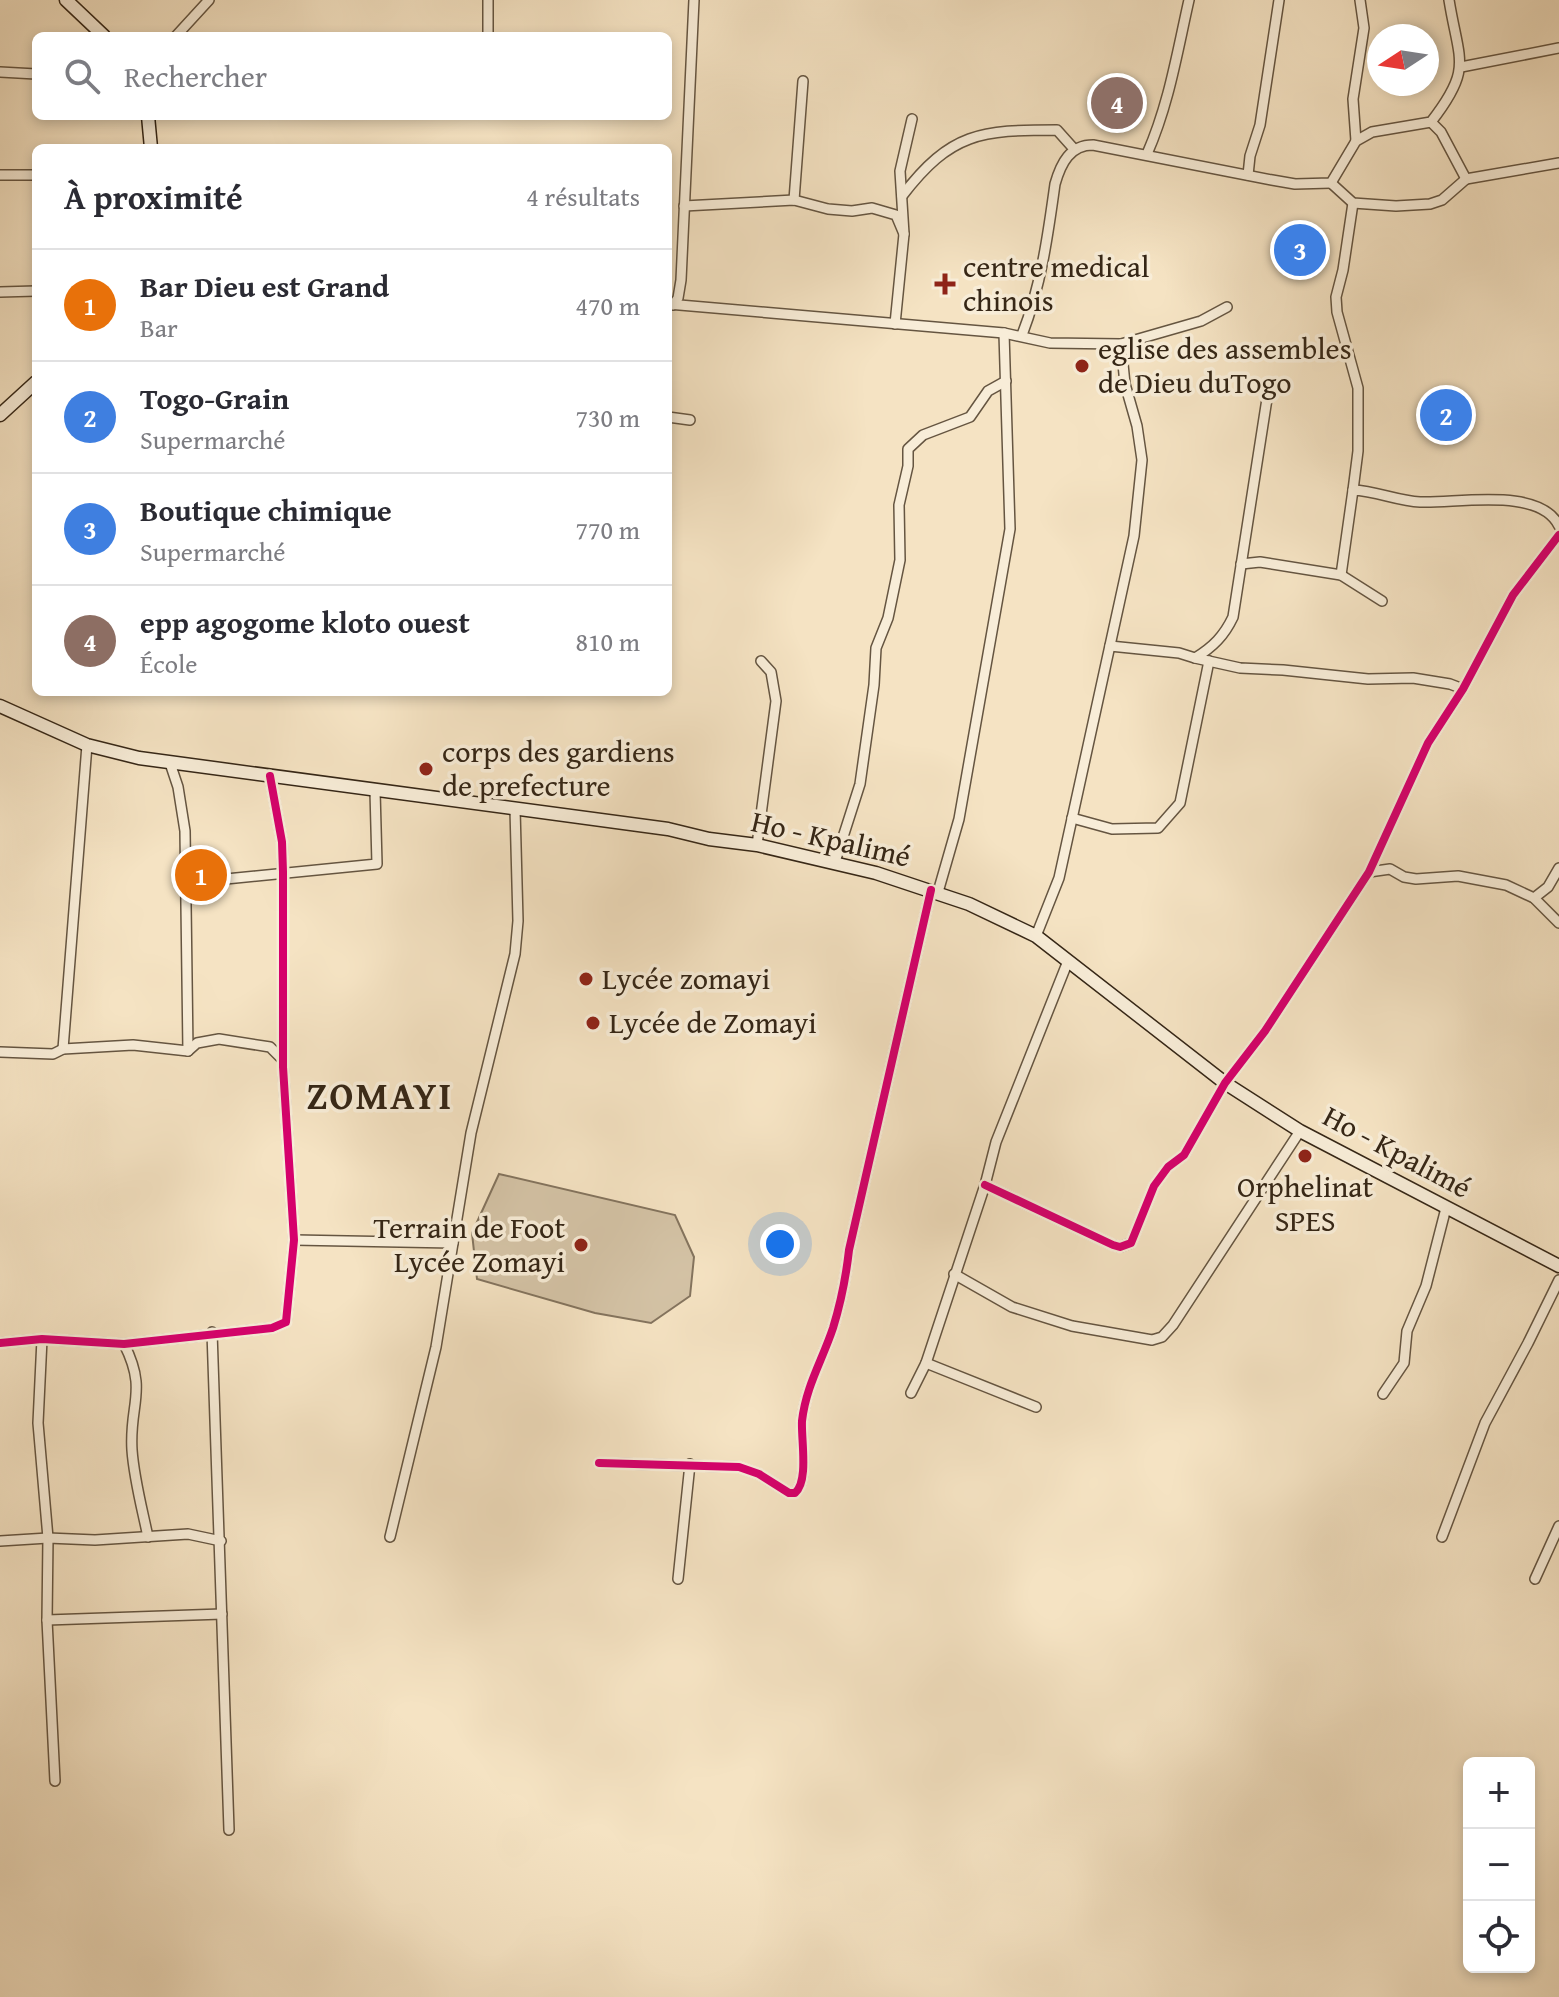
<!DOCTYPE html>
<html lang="fr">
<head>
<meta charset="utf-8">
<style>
  body { margin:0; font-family:"Gentium Book Plus",serif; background:#f7f7f7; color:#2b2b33 }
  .controls { position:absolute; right:24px; bottom:24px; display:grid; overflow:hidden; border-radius:12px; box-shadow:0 4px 12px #0003 }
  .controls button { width:72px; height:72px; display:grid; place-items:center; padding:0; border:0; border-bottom:2px solid #e1e1e2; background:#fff; color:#2b2b33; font:40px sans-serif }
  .compass { position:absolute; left:1367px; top:24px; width:72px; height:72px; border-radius:50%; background:#fff; box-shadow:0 4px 12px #0003; rotate:258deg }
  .you { position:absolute; left:780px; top:1244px; width:28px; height:28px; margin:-20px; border:6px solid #fff; border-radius:50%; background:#1a73e8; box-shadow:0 0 0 12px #1a73e833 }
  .badge { display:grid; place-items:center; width:52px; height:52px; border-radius:50%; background:#8f2418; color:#fff; font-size:26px; font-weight:700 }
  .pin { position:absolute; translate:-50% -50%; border:4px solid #fff; box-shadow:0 2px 8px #0006 }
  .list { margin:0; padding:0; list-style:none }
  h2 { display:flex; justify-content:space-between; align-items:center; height:104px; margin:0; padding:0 32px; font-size:34px }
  h2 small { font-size:26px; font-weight:400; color:#7c7c81 }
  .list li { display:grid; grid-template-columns:52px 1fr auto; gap:24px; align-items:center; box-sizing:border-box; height:112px; padding:0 32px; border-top:2px solid #e1e1e2 }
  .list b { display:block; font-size:30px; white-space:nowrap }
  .list p { margin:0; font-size:26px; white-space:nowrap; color:#7c7c81 }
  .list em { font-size:26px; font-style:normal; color:#7c7c81 }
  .icon { flex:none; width:44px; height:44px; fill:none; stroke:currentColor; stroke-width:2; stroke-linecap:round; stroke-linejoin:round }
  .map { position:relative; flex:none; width:1559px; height:1997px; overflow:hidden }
  .search { position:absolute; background:#fff; box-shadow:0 4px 12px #0003; left:32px; top:32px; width:640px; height:88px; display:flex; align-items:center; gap:20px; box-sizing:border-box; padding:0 28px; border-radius:12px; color:#7c7c81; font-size:30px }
  .panel { position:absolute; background:#fff; box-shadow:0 4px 12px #0003; left:32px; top:144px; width:640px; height:552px; border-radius:12px }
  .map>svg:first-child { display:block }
  .green { fill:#d4c3a6; stroke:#84745e; stroke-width:2 }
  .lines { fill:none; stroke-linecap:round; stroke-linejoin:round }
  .street-casing { stroke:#655541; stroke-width:12 }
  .secondary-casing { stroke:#352616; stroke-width:15 }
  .street { stroke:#f8edd8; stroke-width:9 }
  .secondary { stroke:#f8edd8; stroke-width:12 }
  .cycleway-casing { stroke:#f8edd8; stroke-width:13 }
  .cycleway { stroke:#d6006c; stroke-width:8 }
  .poi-dot { fill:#8f2418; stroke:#f8edd8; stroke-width:3 }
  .labels { text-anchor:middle; stroke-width:7; stroke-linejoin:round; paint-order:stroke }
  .poi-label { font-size:30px; fill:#352616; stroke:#f8edd8; text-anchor:start }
  .street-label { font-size:30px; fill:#352616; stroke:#f8edd8 }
  .district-label { font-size:38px; font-weight:bold; letter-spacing:2px; fill:#352616; stroke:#f8edd8 }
</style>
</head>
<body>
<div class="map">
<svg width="1559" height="1997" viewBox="0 0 1559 1997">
  <rect width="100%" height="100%" fill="#f5e3c3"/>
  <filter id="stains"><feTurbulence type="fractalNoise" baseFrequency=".0025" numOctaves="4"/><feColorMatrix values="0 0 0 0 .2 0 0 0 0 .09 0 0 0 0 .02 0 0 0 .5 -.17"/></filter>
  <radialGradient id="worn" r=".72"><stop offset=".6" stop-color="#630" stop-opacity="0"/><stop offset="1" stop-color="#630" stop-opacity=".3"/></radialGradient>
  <polygon class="green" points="499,1174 675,1215 694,1257 690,1296 651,1323 595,1313 477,1279 472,1233"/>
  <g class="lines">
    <g class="street-casing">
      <g id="street">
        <polyline points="176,36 209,0"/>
        <polyline points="488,36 488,0"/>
        <polyline points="1461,67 1559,48"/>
        <polyline points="0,72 36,74"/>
        <polyline points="1431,122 1441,132 1466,179 1559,163"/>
        <polyline points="1356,141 1353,99 1364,28 1360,0"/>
        <path d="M1147,154C1169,104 1177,53 1189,0"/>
        <polyline points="0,175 36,175"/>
        <polyline points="1248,175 1250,156 1260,125 1279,0"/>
        <polyline points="1331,183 1353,203 1396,206 1430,204 1442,200 1466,179"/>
        <path d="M902,196C951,132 981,130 1057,130L1074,149"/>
        <polyline points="794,200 803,81"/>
        <polyline points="684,206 794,200 828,209 852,211 872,208 896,215 904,234"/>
        <polyline points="0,292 36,291"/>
        <polyline points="668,304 1004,333 1050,343 1121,344 1201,321 1227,307"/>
        <polyline points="673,305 678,298 681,280 694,0"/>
        <polyline points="895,324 904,234 900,171 912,119"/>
        <path d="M1022,335C1041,286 1048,235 1055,184C1061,163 1070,145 1093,145L1272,180L1295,184L1331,183L1356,141L1372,132L1431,122C1473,68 1459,62 1449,0"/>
        <polyline points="668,417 690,420"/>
        <polyline points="1353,490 1358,451 1358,388 1337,312 1336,297 1343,270 1353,203"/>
        <polyline points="1241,564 1260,562 1341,575 1382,601"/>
        <path d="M1341,575L1353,490C1376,491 1398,501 1420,502C1455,504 1540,486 1559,526"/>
        <path d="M1110,646L1179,653L1195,658C1213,647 1224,636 1233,617L1269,386"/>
        <polyline points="1195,658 1240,668 1283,670 1368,679 1413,678 1450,684 1463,689"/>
        <polyline points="170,763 178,787 185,831 188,1051"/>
        <polyline points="1072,818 1112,829 1158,828 1180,803 1209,661"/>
        <polyline points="757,845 776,701 771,672 761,661"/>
        <polyline points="835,862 860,784 874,685 876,648 888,618 900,560 899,505 908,466 908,449 923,435 970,417 988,391 1006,381"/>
        <polyline points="1369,872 1390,869 1404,877 1416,879 1458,876 1506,885 1534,898 1559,923"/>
        <polyline points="186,883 377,864 375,791"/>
        <polyline points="938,892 959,819 1010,529 1004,333"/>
        <polyline points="1534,898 1548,887 1559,868"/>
        <polyline points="1036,936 1059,878 1134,536 1142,460 1137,426 1125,384 1121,344"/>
        <polyline points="63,1049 87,745"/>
        <polyline points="0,1052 53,1054 63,1049 133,1045 188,1051 197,1043 219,1039 270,1047 283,1060"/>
        <polyline points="985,1185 1113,1245 1120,1247 1131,1243 1154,1186 1168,1167 1184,1155 1225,1083 1265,1031 1369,872 1428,743 1463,689 1513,595 1559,535"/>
        <polyline points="294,1240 453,1243"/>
        <polyline points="954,1274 1012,1307 1072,1326 1152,1340 1162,1337 1173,1325 1300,1131"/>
        <polyline points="212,1332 229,1830"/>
        <polyline points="42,1339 38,1423 48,1538 47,1620 55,1781"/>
        <polyline points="0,1343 42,1339 124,1344 272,1328 286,1322 294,1240 283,1067 283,872 282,842 270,776"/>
        <path d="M124,1344C148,1391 129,1404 132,1450C134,1479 142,1508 148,1537"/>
        <polyline points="926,1363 1036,1407"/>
        <polyline points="911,1393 926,1363 985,1185 996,1142 1068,961"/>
        <polyline points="1383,1394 1404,1363 1407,1331 1426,1286 1446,1208"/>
        <path d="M599,1463L739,1467L759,1474L789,1493H795C809,1481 801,1440 802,1421C806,1386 822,1361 833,1328C841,1302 846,1277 849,1250L931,890"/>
        <polyline points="390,1537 436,1347 471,1133 515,954 518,921 515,809"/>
        <polyline points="1442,1537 1485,1423 1528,1343 1559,1280"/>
        <polyline points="0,1541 48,1538 95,1540 188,1534 221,1541"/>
        <polyline points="678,1579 690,1464"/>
        <polyline points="1535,1579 1559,1526"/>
        <polyline points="47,1620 222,1614"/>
      </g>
    </g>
    <g class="secondary-casing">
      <g id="secondary">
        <polyline points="66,0 104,36"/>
        <polyline points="148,116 151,148"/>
        <polyline points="0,415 36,382"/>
        <polyline points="0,706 87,745 139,758 668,829 709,839 757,845 876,873 969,904 1036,936 1225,1083 1300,1131 1559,1266"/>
      </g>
    </g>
    <use href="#street" class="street"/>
    <use href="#secondary" class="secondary"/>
    <g class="cycleway-casing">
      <g id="cycleway">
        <polyline points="985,1185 1113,1245 1120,1247 1131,1243 1154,1186 1168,1167 1184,1155 1225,1083 1265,1031 1369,872 1428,743 1463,689 1513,595 1559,535"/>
        <polyline points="0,1343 42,1339 124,1344 272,1328 286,1322 294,1240 283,1067 283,872 282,842 270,776"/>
        <path d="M599,1463L739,1467L759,1474L789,1493H795C809,1481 801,1440 802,1421C806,1386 822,1361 833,1328C841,1302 846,1277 849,1250L931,890"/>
      </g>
    </g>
    <use href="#cycleway" class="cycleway"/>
  </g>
  <g class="poi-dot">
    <path d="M941 272h8v8h8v8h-8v8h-8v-8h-8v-8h8z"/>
    <circle cx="1082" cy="366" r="8"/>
    <circle cx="426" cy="769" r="8"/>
    <circle cx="586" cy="979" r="8"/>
    <circle cx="593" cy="1023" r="8"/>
    <circle cx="1305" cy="1156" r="8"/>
    <circle cx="581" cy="1245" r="8"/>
  </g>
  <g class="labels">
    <g class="poi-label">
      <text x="963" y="277">centre medical<tspan x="963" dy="34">chinois</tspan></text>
      <text x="1098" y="359">eglise des assembles<tspan x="1098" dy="34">de Dieu duTogo</tspan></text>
      <text x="442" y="762">corps des gardiens<tspan x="442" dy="34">de prefecture</tspan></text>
      <text x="602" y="989">Lycée zomayi</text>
      <text x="609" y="1033">Lycée de Zomayi</text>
      <text x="1305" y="1197" text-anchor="middle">Orphelinat<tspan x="1305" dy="34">SPES</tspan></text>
      <text x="565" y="1238" text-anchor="end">Terrain de Foot<tspan x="565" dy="34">Lycée Zomayi</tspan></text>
    </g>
    <g class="street-label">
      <text transform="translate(831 839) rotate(13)" y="10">Ho - Kpalimé</text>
      <text transform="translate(1397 1152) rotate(28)" y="10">Ho - Kpalimé</text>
    </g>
    <g class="district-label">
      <text x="380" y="1109">ZOMAYI</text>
    </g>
  </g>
  <rect width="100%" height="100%" filter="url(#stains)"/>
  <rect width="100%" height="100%" fill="url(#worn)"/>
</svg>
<div class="controls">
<button>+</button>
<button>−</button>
<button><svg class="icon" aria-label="locate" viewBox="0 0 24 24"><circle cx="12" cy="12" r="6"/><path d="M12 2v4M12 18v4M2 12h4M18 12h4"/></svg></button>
</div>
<svg class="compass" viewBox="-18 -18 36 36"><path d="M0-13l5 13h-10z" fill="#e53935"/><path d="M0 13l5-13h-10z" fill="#7c7c81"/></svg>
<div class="you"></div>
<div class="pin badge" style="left:201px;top:875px;background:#e8710a">1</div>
<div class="pin badge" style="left:1446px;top:415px;background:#3f7fe0">2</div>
<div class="pin badge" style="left:1300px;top:250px;background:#3f7fe0">3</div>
<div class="pin badge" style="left:1117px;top:103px;background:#8d6e63">4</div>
<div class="search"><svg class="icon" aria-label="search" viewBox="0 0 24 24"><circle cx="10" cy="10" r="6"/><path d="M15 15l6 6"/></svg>Rechercher</div>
<section class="panel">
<h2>À proximité<small>4 résultats</small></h2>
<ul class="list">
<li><span class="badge" style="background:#e8710a">1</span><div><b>Bar Dieu est Grand</b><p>Bar</p></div><em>470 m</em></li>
<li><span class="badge" style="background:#3f7fe0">2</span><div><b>Togo-Grain</b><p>Supermarché</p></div><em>730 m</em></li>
<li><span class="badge" style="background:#3f7fe0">3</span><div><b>Boutique chimique</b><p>Supermarché</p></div><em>770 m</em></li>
<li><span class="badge" style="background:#8d6e63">4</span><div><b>epp agogome kloto ouest</b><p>École</p></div><em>810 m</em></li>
</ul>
</section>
</div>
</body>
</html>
